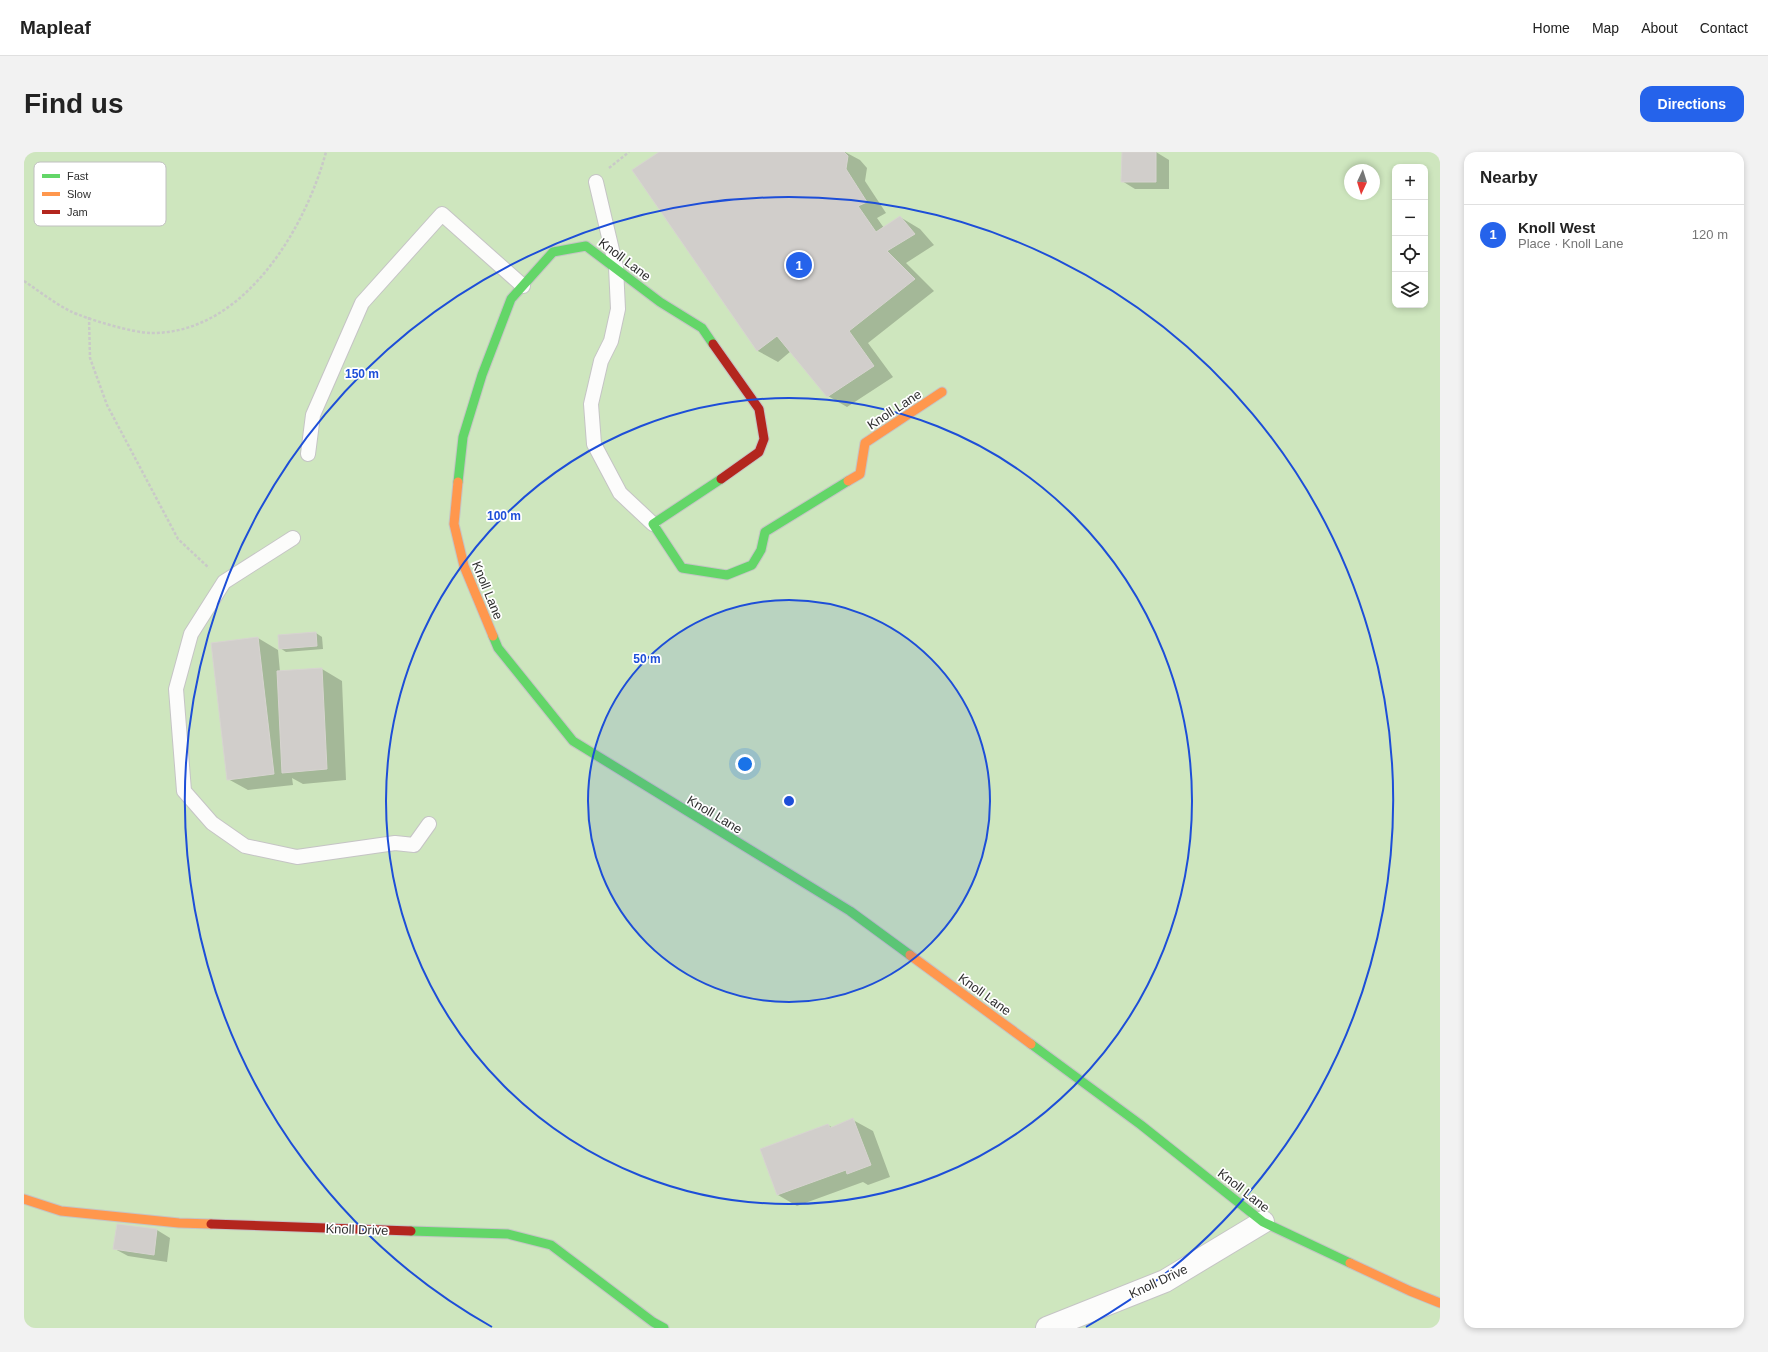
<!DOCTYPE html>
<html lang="en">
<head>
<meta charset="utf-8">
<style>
  body { margin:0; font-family:Arial,sans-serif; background:#f2f2f2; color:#222 }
  .controls { position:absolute; right:12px; top:12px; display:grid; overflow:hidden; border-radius:8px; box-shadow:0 2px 6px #0003 }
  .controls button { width:36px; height:36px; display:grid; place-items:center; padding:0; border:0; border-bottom:1px solid #e0e0e0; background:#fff; color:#222; font:20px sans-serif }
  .compass { position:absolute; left:1320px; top:12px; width:36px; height:36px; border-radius:50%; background:#fff; box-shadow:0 2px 6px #0003; rotate:184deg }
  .you { position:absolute; left:721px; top:612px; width:14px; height:14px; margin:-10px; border:3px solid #fff; border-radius:50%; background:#1a73e8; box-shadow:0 0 0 6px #1a73e833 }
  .badge { display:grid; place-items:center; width:26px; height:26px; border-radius:50%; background:#2563eb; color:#fff; font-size:13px; font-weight:700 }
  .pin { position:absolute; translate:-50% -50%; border:2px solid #fff; box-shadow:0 1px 4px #0006 }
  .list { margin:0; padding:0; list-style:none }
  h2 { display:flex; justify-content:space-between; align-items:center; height:52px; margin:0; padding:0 16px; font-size:17px }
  h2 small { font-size:13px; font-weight:400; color:#767676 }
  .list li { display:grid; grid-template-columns:26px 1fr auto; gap:12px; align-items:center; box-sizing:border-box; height:60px; padding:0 16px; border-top:1px solid #e0e0e0 }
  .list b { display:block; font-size:15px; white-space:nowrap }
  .list p { margin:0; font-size:13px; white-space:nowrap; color:#767676 }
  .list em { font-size:13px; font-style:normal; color:#767676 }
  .icon { flex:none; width:22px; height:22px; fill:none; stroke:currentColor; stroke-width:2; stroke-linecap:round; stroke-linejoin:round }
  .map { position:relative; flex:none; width:1416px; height:1176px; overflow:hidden; border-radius:12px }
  header { display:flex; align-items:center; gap:24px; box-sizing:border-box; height:56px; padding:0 20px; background:#fff; border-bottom:1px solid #e0e0e0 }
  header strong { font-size:19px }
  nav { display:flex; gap:22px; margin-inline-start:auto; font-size:14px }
  .intro { display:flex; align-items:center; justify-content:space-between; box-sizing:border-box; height:96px; padding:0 24px }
  h1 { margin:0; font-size:28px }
  .button { padding:10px 18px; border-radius:12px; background:#2563eb; color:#fff; font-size:14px; font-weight:700 }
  main { display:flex; gap:24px; padding:0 24px }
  aside { flex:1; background:#fff; border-radius:12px; box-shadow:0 2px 6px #0003 }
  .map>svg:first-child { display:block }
  .green { fill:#cee6be; fill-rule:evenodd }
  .shadow { fill:#0003 }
  .building { fill:#d1cecb; stroke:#d7d4d0 }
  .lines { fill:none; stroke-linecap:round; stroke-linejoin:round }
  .lane-casing { stroke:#c5c4c5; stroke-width:16 }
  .street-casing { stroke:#c5c4c5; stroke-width:24 }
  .fast-casing { stroke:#c5c4c5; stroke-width:11 }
  .slow-casing { stroke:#c5c4c5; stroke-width:11 }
  .jam-casing { stroke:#c5c4c5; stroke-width:11 }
  .path { stroke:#c9c9c8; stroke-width:2.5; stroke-dasharray:3 2; stroke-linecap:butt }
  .lane { stroke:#fcfcfb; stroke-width:14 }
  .street { stroke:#fcfcfb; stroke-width:22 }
  .fast { stroke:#63d668; stroke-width:9 }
  .slow { stroke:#ff974d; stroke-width:9 }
  .jam { stroke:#b3261e; stroke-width:9 }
  .ring { fill:none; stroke:#1d4ed8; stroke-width:2 }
  .labels { text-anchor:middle; stroke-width:3.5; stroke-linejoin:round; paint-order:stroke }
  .street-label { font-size:13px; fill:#2e2e2e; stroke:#fff }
  .key { fill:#fff; stroke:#c0c0c0; stroke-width:1 }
  .key-label { font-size:11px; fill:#2e2e2e }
  .centre { fill:#1d4ed8; stroke:#fff; stroke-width:2 }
  .ring-label { font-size:12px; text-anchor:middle; font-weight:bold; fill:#1d4ed8; stroke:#fff; stroke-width:3.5; stroke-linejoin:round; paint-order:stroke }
</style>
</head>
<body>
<header>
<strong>Mapleaf</strong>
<nav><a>Home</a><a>Map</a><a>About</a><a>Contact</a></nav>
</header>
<div class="intro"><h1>Find us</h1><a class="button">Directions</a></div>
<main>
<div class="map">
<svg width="1416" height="1176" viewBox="0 0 1416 1176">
  <rect width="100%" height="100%" fill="#ece8e4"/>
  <path class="green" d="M0,0H1416V1176H0ZM1371,15H1401V153H1371ZM1326,18H1350V42H1326Z"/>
  <g class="shadow">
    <polygon points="637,0 821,0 836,8 843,16 841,29 862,61 853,66 860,76 876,65 896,77 910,93 882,111 910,139 844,191 869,225 823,255 804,244 767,199 754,210 734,199 609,18"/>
    <polygon points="1099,0 1132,0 1145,8 1145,37 1111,37 1098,29"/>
    <polygon points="292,481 298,485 299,497 262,500 256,496"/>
    <polygon points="234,486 254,498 256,520 298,517 318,529 322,628 279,632 268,626 269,633 224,638 204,627"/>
    <polygon points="829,968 849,979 866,1025 844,1033 839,1030 773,1054 754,1043 804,973 809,976"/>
    <polygon points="133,1078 146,1086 143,1110 104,1104 91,1097"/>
  </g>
  <g class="building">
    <polygon points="635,0 820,0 824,4 822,17 843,50 834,54 852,80 876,64 891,82 863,99 891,127 825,179 850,214 803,245 753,184 733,199 608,18"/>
    <polygon points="1098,0 1132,0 1132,30 1097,30"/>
    <polygon points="292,480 293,494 255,497 254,483"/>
    <polygon points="234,485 250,622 203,628 187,491"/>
    <polygon points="298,516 303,617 258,621 253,519"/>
    <polygon points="829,966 847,1013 823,1022 822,1018 753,1043 736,997 804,972 806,976"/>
    <polygon points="93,1072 133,1077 130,1103 89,1097"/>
  </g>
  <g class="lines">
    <g class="lane-casing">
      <g id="lane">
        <polyline points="572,30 592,115 594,157 587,189 577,209 567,252 570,292 596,341 629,372"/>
        <polyline points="284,302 289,263 338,151 418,62 499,134"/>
        <polyline points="269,386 200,430 167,482 152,537 160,639 188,671 221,694 273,705 371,691 390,693 405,672"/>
      </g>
    </g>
    <g class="street-casing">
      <polyline id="street" points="1023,1176 1141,1129 1239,1070"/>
    </g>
    <g class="fast-casing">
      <g id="fast">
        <polyline points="697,327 629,372 658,416 703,423 728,413 737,398 741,380 824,329"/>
        <polyline points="434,330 439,285 458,223 487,147 529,100 562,94 636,150 678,176 689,192"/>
        <polyline points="469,484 474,496 549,589 826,759 886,803"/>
        <polyline points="1007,892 1117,973 1239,1070 1326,1111"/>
        <polyline points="387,1079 484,1082 527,1093 629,1170 640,1176"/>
      </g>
    </g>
    <g class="slow-casing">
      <g id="slow">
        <polyline points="824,329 836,322 841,291 918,240"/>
        <polyline points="434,330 430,372 440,414 469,484"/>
        <polyline points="886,803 1007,892"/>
        <polyline points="0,1047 37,1059 155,1071 187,1072"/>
        <polyline points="1326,1111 1386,1139 1416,1151"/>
      </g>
    </g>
    <g class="jam-casing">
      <g id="jam">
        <polyline points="689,192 735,257 740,287 735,300 697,327"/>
        <polyline points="187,1072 387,1079"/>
      </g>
    </g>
    <g class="path">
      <polyline points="585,16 605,0"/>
      <path d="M0,129C15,139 30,151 46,159C62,167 110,181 127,181C219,182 281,78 302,0"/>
      <polyline points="65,165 66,206 83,253 154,387 185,416"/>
    </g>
    <use href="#lane" class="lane"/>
    <use href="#street" class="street"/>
    <use href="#fast" class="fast"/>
    <use href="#slow" class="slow"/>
    <use href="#jam" class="jam"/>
  </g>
  <circle cx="765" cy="649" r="201" fill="#1d4ed8" fill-opacity=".12"/>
  <g class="ring">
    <circle cx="765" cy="649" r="201"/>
    <circle cx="765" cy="649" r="403"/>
    <path d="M468 1175A604 604 0 1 1 1062 1175"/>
  </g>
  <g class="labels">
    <g class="street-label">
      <text transform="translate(601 107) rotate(37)" y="5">Knoll Lane</text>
      <text transform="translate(870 257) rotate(-33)" y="5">Knoll Lane</text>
      <text transform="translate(464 438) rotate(68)" y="5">Knoll Lane</text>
      <text transform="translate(691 662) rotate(31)" y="5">Knoll Lane</text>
      <text transform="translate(961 842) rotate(36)" y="5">Knoll Lane</text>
      <text transform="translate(1220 1038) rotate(38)" y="5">Knoll Lane</text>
      <text transform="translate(333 1077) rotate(2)" y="5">Knoll Drive</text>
      <text transform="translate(1134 1129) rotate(-25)" y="5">Knoll Drive</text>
    </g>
  </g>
  <rect x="10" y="10" width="132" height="64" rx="6" class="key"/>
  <rect x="18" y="22" width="18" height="4" fill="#63d668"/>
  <rect x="18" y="40" width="18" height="4" fill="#ff974d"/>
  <rect x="18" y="58" width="18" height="4" fill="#b3261e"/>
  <g class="key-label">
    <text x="43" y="28">Fast</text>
    <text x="43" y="46">Slow</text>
    <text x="43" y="64">Jam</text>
  </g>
  <circle cx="765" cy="649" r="6" class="centre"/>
  <g class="ring-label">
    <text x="338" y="226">150 m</text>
    <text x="480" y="368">100 m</text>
    <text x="623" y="511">50 m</text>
  </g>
</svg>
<div class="controls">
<button>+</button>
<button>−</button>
<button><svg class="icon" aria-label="locate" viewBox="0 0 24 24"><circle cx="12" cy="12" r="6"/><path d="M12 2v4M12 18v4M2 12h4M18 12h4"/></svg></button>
<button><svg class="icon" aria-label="layers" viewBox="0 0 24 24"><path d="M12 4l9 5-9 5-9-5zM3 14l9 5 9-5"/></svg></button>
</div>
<svg class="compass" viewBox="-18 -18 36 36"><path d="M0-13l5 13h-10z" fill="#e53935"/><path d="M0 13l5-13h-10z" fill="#767676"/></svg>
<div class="you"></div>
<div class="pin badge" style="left:775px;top:113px">1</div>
</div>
<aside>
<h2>Nearby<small></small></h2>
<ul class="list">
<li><span class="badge">1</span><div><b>Knoll West</b><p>Place · Knoll Lane</p></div><em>120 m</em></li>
</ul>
</aside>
</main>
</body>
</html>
